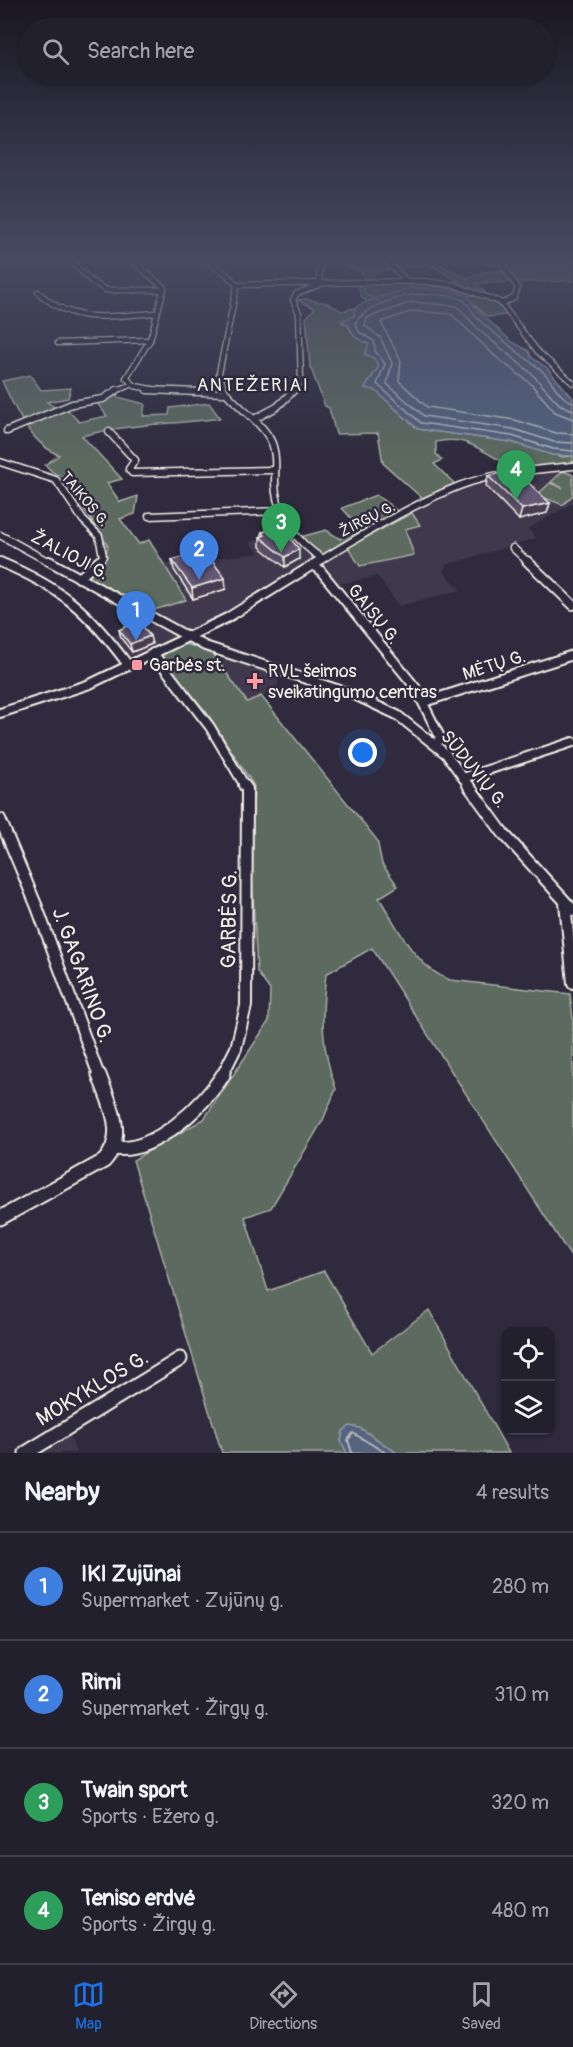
<!DOCTYPE html>
<html lang="en">
<head>
<meta charset="utf-8">
<style>
  body { margin:0; font-family:Pangolin,sans-serif; background:#2b2836; color:#f1f3f6 }
  .controls { position:absolute; right:18px; bottom:18px; display:grid; overflow:hidden; border-radius:12px; box-shadow:0 2px 4px #0004 }
  .controls button { width:54px; height:54px; display:grid; place-items:center; padding:0; border:0; border-bottom:2px solid #403e4a; background:#23202e; color:#f1f3f6; font:30px sans-serif }
  .you { position:absolute; left:363px; top:753px; width:21px; height:21px; margin:-15px; border:4px solid #fff; border-radius:50%; background:#1a73e8; box-shadow:0 0 0 9px #1a73e833 }
  .badge { display:grid; place-items:center; width:39px; height:39px; border-radius:50%; background:#1a73e8; color:#fff; font-size:20px; font-weight:700 }
  .pin { position:absolute; translate:-50% -50px; filter:drop-shadow(0 2px 3px #0008) }
  .pin::after { content:''; position:absolute; top:32px; width:21px; height:18px; background:inherit; clip-path:polygon(0 0,100% 0,50% 100%) }
  .list { margin:0; padding:0; list-style:none }
  h2 { display:flex; justify-content:space-between; align-items:center; height:78px; margin:0; padding:0 24px; font-size:26px }
  h2 small { font-size:20px; font-weight:400; color:#a3a3aa }
  .list li { display:grid; grid-template-columns:39px 1fr auto; gap:18px; align-items:center; box-sizing:border-box; height:108px; padding:0 24px; border-top:2px solid #403e4a }
  .list b { display:block; font-size:22px; white-space:nowrap }
  .list p { margin:0; font-size:20px; white-space:nowrap; color:#a3a3aa }
  .list em { font-size:20px; font-style:normal; color:#a3a3aa }
  .icon { flex:none; width:33px; height:33px; fill:none; stroke:currentColor; stroke-width:2; stroke-linecap:round; stroke-linejoin:round }
  .map { position:relative; flex:none; width:573px; height:1453px; overflow:hidden }
  .search { position:absolute; background:#23202e; box-shadow:0 2px 4px #0004; left:18px; right:18px; top:18px; height:66px; display:flex; align-items:center; gap:15px; box-sizing:border-box; padding:0 21px; border-radius:33px; color:#a3a3aa; font-size:22px }
  .sheet { height:510px; background:#23202e }
  nav { display:flex; justify-content:space-around; align-items:center; box-sizing:border-box; height:84px; border-top:2px solid #403e4a; background:#23202e; font-size:16px; color:#a3a3aa }
  nav a { display:grid; justify-items:center; gap:3px }
  nav .on { color:#1a73e8 }
  .map>svg:first-child { display:block }
  .built { fill:#3f384e }
  .green { fill:#5c6a61; stroke:#a8aea4; stroke-width:1.5; fill-rule:evenodd }
  .water { fill:#55637f; stroke:#959ca9; stroke-width:1.5 }
  .lines { fill:none; stroke-linecap:round; stroke-linejoin:round }
  .shore-far1 { stroke:#b4b8be; stroke-width:1.5 }
  .shore { stroke:#b4b8be; stroke-width:2 }
  .stream { stroke:#959ca9; stroke-width:1.5 }
  .minor-far4-casing { stroke:#f4f1e8; stroke-width:7 }
  .minor-far3-casing { stroke:#f4f1e8; stroke-width:9 }
  .minor-far2-casing { stroke:#f4f1e8; stroke-width:12 }
  .minor-far1-casing { stroke:#f4f1e8; stroke-width:14 }
  .minor-casing { stroke:#f4f1e8; stroke-width:17 }
  .minor-far4 { stroke:#2f2a3d; stroke-width:4.5 }
  .minor-far3 { stroke:#2f2a3d; stroke-width:6 }
  .minor-far2 { stroke:#2f2a3d; stroke-width:8 }
  .minor-far1 { stroke:#2f2a3d; stroke-width:10 }
  .minor { stroke:#2f2a3d; stroke-width:13 }
  .wall { fill:#574d65; stroke:#f4f1e8; stroke-width:1.5 }
  .shaded-wall { fill:#473e53; stroke:#f4f1e8; stroke-width:1.5 }
  .building { fill:#655976; stroke:#f4f1e8; stroke-width:1.5 }
  .poi-dot { fill:#ff9aa2; stroke:#2f2a3d; stroke-width:2 }
  .labels { text-anchor:middle; stroke-width:5; stroke-linejoin:round; paint-order:stroke }
  .far-street-label { font-size:15px; fill:#f4f1e8; stroke:#2f2a3d }
  .far-quarter-label { font-size:18px; letter-spacing:1.5px; fill:#f4f1e8; stroke:#2f2a3d }
  .street-label { font-size:18px; fill:#f4f1e8; stroke:#2f2a3d }
  .poi-label { font-size:18px; fill:#f4f1e8; stroke:#2f2a3d; text-anchor:start }
  .near-street-label { font-size:21px; fill:#f4f1e8; stroke:#2f2a3d }
</style>
</head>
<body>
<div class="map">
<svg width="573" height="1453" viewBox="0 0 573 1453">
  <rect width="100%" height="100%" fill="#2f2a3d"/>
  <filter id="ink" filterUnits="userSpaceOnUse"><feTurbulence type="fractalNoise" baseFrequency=".0167" numOctaves="2"/><feDisplacementMap in="SourceGraphic" scale="12" xChannelSelector="R" yChannelSelector="G"/><feConvolveMatrix kernelMatrix="1 2 1 2 8 2 1 2 1" color-interpolation-filters="sRGB"/></filter>
  <g filter="url(#ink)">
    <g class="built">
      <polygon points="573,468 573,503 528,529 537,538 446,565 444,572 461,590 399,606 377,576 336,585 321,565 348,547 414,555 405,529 420,525 412,513 470,485 505,476"/>
      <polygon points="291,532 314,560 237,609 120,664 104,643 148,612 186,600 165,564 260,553 249,542"/>
      <polygon points="211,651 278,673 278,690 247,702"/>
      <polygon points="69,1432 76,1453 35,1453"/>
    </g>
    <g class="green">
      <path d="M342,259H433L441,265L467,278L483,272L504,271L501,265H487L483,259H573V281L479,283L477,284C487,296 498,303 507,315L488,317C478,310 470,298 459,292C432,279 393,294 367,302L361,296L359,288L365,278L360,271L344,265ZM429,264L461,283C454,287 389,281 375,281L371,272Z"/>
      <path d="M305,299L327,303L342,311L355,308L354,316L343,323L347,324L352,333L369,344L365,354L374,358L379,366L365,388L375,390L418,429L511,442L563,457L573,456V464C561,464 525,470 518,468C487,459 472,433 436,442V454L442,460L434,464L456,485L359,532L314,560L297,538L326,530L340,539L359,527L342,508L376,495L398,511L423,499L383,463L378,433L336,434L329,408L325,406L310,366L306,318L315,308L297,300Z"/>
      <path d="M30,375L41,390L71,388L68,398L47,402L56,408L67,409L79,422L107,416L97,403L114,396L145,404L143,416L169,415L170,408L209,403L220,418C174,425 128,423 82,436L122,479L107,483L120,502L138,496L135,514L120,519L139,544L149,540L186,600L148,612L90,579L89,574L103,565L108,546L62,476L55,474L45,465L59,455C30,443 15,409 2,381Z"/>
      <polygon points="563,471 573,475 573,495 563,505 537,495 550,483 563,488 551,482"/>
      <polygon points="412,513 420,525 405,529 414,555 360,566 348,547"/>
      <path d="M181,643L211,651L247,702L261,696L377,840L382,864L398,886L379,898C398,927 415,968 450,980L570,994L573,1019V1260L372,948L326,974C321,1017 321,1048 336,1089L323,1120L271,1208L245,1217L268,1291L324,1271L372,1353L429,1310L509,1453H397L360,1428L341,1440L347,1453H222L133,1160L204,1119L269,1021L270,990L257,972L251,857L254,786L207,713L158,654Z"/>
    </g>
    <g class="water">
      <polygon points="410,288 444,290 468,296 475,308 511,341 529,351 531,357 546,367 573,398 573,456 552,455 511,442 418,429 375,390 365,388 379,366 374,358 365,354 369,344 355,337 348,324 341,321 354,316 355,308 361,304"/>
      <polygon points="350,1426 360,1428 397,1453 347,1453 341,1441 343,1431"/>
    </g>
    <g class="lines">
      <g class="shore-far1">
        <path d="M573,402C558,398 553,380 541,370C520,354 499,338 478,319C473,314 470,305 464,301C454,292 409,294 397,298C379,304 366,308 355,323L359,332L374,341L375,351L385,364L377,384L421,423L512,436L553,449L573,451"/>
        <polyline points="573,410 559,404 532,374 477,328 457,306 412,302 367,318 365,326 380,337 392,363 387,384 424,416 513,429 554,442 573,443"/>
        <polyline points="573,419 555,412 530,383 496,357 451,314 413,311 381,322 401,361 399,381 427,407 515,420 556,433 573,434"/>
      </g>
      <polyline class="shore" points="352,1453 348,1440 353,1433 386,1453"/>
      <g class="stream">
        <polyline points="362,259 369,275 368,281"/>
        <polyline points="366,283 363,290 366,295 379,301"/>
      </g>
      <g class="minor-far4-casing">
        <g id="minor-far4">
          <polyline points="79,259 72,262 91,281 106,290 164,290"/>
          <polyline points="131,259 164,288 150,340 126,378 135,386 162,391"/>
          <polyline points="202,259 224,272 237,285 219,373 225,391"/>
          <polyline points="384,259 408,282"/>
          <polyline points="319,282 320,267 326,259"/>
          <polyline points="237,285 422,281 454,285 500,302 538,352 573,383"/>
          <path d="M38,292C75,327 111,315 157,313"/>
          <polyline points="501,304 514,298 518,288 503,266 506,259"/>
          <polyline points="58,343 150,340"/>
          <polyline points="115,391 133,384"/>
          <polyline points="292,391 301,382 299,313 293,300 296,294 324,283"/>
        </g>
      </g>
      <g class="minor-far3-casing">
        <g id="minor-far3">
          <polyline points="147,390 225,393"/>
          <path d="M224,390C238,408 261,421 271,441C277,454 275,470 275,483C276,515 297,543 323,559"/>
          <polyline points="254,419 277,407 294,390"/>
          <polyline points="7,431 72,404 103,399 117,390"/>
          <polyline points="109,432 135,460 129,469 132,473 275,470"/>
          <polyline points="0,462 56,480 83,520 99,536 103,556 98,563"/>
          <polyline points="149,516 281,511"/>
          <polyline points="0,535 51,563"/>
          <polyline points="513,548 529,563"/>
          <polyline points="0,562 2,563"/>
          <path d="M316,563C362,535 409,506 459,486C495,472 535,470 573,466"/>
        </g>
      </g>
      <g class="minor-far2-casing">
        <g id="minor-far2">
          <polyline points="49,561 205,646 352,694 397,715 446,754 469,786"/>
          <polyline points="527,561 573,605"/>
          <path d="M0,562C62,588 88,611 128,665"/>
          <polyline points="313,565 320,570 415,687 440,737 437,745"/>
          <polyline points="79,578 99,561"/>
          <polyline points="153,653 210,727 245,786"/>
          <polyline points="424,702 573,655"/>
          <polyline points="0,713 90,684 227,618 319,561"/>
          <polyline points="463,778 573,742"/>
        </g>
      </g>
      <g class="minor-far1-casing">
        <g id="minor-far1">
          <polyline points="468,785 503,833 573,910"/>
          <polyline points="0,819 37,907 99,1076"/>
          <polyline points="565,903 573,983"/>
          <polyline points="222,1076 236,1048 246,1006 247,789 244,785"/>
        </g>
      </g>
      <g class="minor-casing">
        <g id="minor">
          <path d="M115,1148C154,1154 204,1105 223,1075"/>
          <path d="M0,1218L104,1161C128,1135 109,1103 99,1075"/>
          <polyline points="26,1453 180,1359"/>
        </g>
      </g>
      <use href="#minor-far4" class="minor-far4"/>
      <use href="#minor-far3" class="minor-far3"/>
      <use href="#minor-far2" class="minor-far2"/>
      <use href="#minor-far1" class="minor-far1"/>
      <use href="#minor" class="minor"/>
    </g>
    <g class="wall">
      <polygon points="488,476 550,503 547,513 519,520 486,486"/>
      <polygon points="262,532 299,559 285,567 260,547 260,537 262,536"/>
      <polygon points="172,560 226,589 193,599 174,570"/>
      <polygon points="119,630 152,644 132,652 121,638"/>
    </g>
    <g class="shaded-wall">
      <polygon points="550,503 547,513 519,520 522,509"/>
      <polygon points="299,549 299,559 285,567 285,557"/>
      <polygon points="225,578 226,589 193,599 192,588"/>
      <polygon points="150,636 152,644 132,652 130,644"/>
    </g>
    <g class="building">
      <polygon points="515,470 550,503 522,509 488,476"/>
      <polygon points="281,527 299,549 285,557 260,537 265,535 262,532"/>
      <polygon points="201,552 204,555 207,554 225,578 192,588 172,560"/>
      <polygon points="138,620 150,636 130,644 119,630"/>
    </g>
  </g>
  <linearGradient id="sky" x2="0" y2="1"><stop stop-color="#1a1722"/><stop offset="0.56" stop-color="#474a62"/><stop offset="1" stop-color="#474a62" stop-opacity="0"/></linearGradient>
  <rect width="573" height="462" fill="url(#sky)"/>
  <g class="poi-dot">
    <rect x="131" y="659" width="12" height="12" rx="3"/>
    <path d="M252 672h6v6h6v6h-6v6h-6v-6h-6v-6h6z"/>
  </g>
  <g class="labels">
    <g class="far-street-label">
      <text transform="translate(85 499) rotate(50)" y="5">TAIKOS G.</text>
      <text transform="translate(367 519) rotate(-27)" y="5">ŽIRGŲ G.</text>
    </g>
    <g class="far-quarter-label">
      <text x="253" y="391">ANTEŽERIAI</text>
    </g>
    <g class="street-label">
      <text transform="translate(70 555) rotate(28)" y="6">ŽALIOJI G.</text>
      <text transform="translate(374 614) rotate(51)" y="6">GAISŲ G.</text>
      <text transform="translate(494 665) rotate(-17)" y="6">MĖTŲ G.</text>
      <text transform="translate(474 769) rotate(51)" y="6">SŪDUVIŲ G.</text>
    </g>
    <g class="poi-label">
      <text x="149" y="671">Garbės st.</text>
      <text x="268" y="677">RVL šeimos<tspan x="268" dy="21">sveikatingumo centras</tspan></text>
    </g>
    <g class="near-street-label">
      <text transform="translate(229 919) rotate(-89)" y="7">GARBĖS G.</text>
      <text transform="translate(83 975) rotate(70)" y="7">J. GAGARINO G.</text>
      <text transform="translate(92 1388) rotate(-31)" y="7">MOKYKLOS G.</text>
    </g>
  </g>
</svg>
<div class="controls">
<button><svg class="icon" aria-label="locate" viewBox="0 0 24 24"><circle cx="12" cy="12" r="6"/><path d="M12 2v4M12 18v4M2 12h4M18 12h4"/></svg></button>
<button><svg class="icon" aria-label="layers" viewBox="0 0 24 24"><path d="M12 4l9 5-9 5-9-5zM3 14l9 5 9-5"/></svg></button>
</div>
<div class="you"></div>
<div class="pin badge" style="left:136px;top:641px;background:#3f7fe0">1</div>
<div class="pin badge" style="left:199px;top:580px;background:#3f7fe0">2</div>
<div class="pin badge" style="left:281px;top:553px;background:#2e9e5b">3</div>
<div class="pin badge" style="left:516px;top:500px;background:#2e9e5b">4</div>
<div class="search"><svg class="icon" aria-label="search" viewBox="0 0 24 24"><circle cx="10" cy="10" r="6"/><path d="M15 15l6 6"/></svg>Search here</div>
</div>
<section class="sheet">
<h2>Nearby<small>4 results</small></h2>
<ul class="list">
<li><span class="badge" style="background:#3f7fe0">1</span><div><b>IKI Zujūnai</b><p>Supermarket · Zujūnų g.</p></div><em>280 m</em></li>
<li><span class="badge" style="background:#3f7fe0">2</span><div><b>Rimi</b><p>Supermarket · Žirgų g.</p></div><em>310 m</em></li>
<li><span class="badge" style="background:#2e9e5b">3</span><div><b>Twain sport</b><p>Sports · Ežero g.</p></div><em>320 m</em></li>
<li><span class="badge" style="background:#2e9e5b">4</span><div><b>Teniso erdvė</b><p>Sports · Žirgų g.</p></div><em>480 m</em></li>
</ul>
</section>
<nav>
<a class="on"><svg class="icon" aria-label="map" viewBox="0 0 24 24"><path d="M3 6l6-2 6 2 6-2v14l-6 2-6-2-6 2zM9 4v14M15 6v14"/></svg>Map</a>
<a><svg class="icon" aria-label="directions" viewBox="0 0 24 24"><path d="M12 3l9 9-9 9-9-9zM9 14v-3h6M13 9l2 2-2 2"/></svg>Directions</a>
<a><svg class="icon" aria-label="saved" viewBox="0 0 24 24"><path d="M7 4h10v16l-5-4-5 4z"/></svg>Saved</a>
</nav>
</body>
</html>
